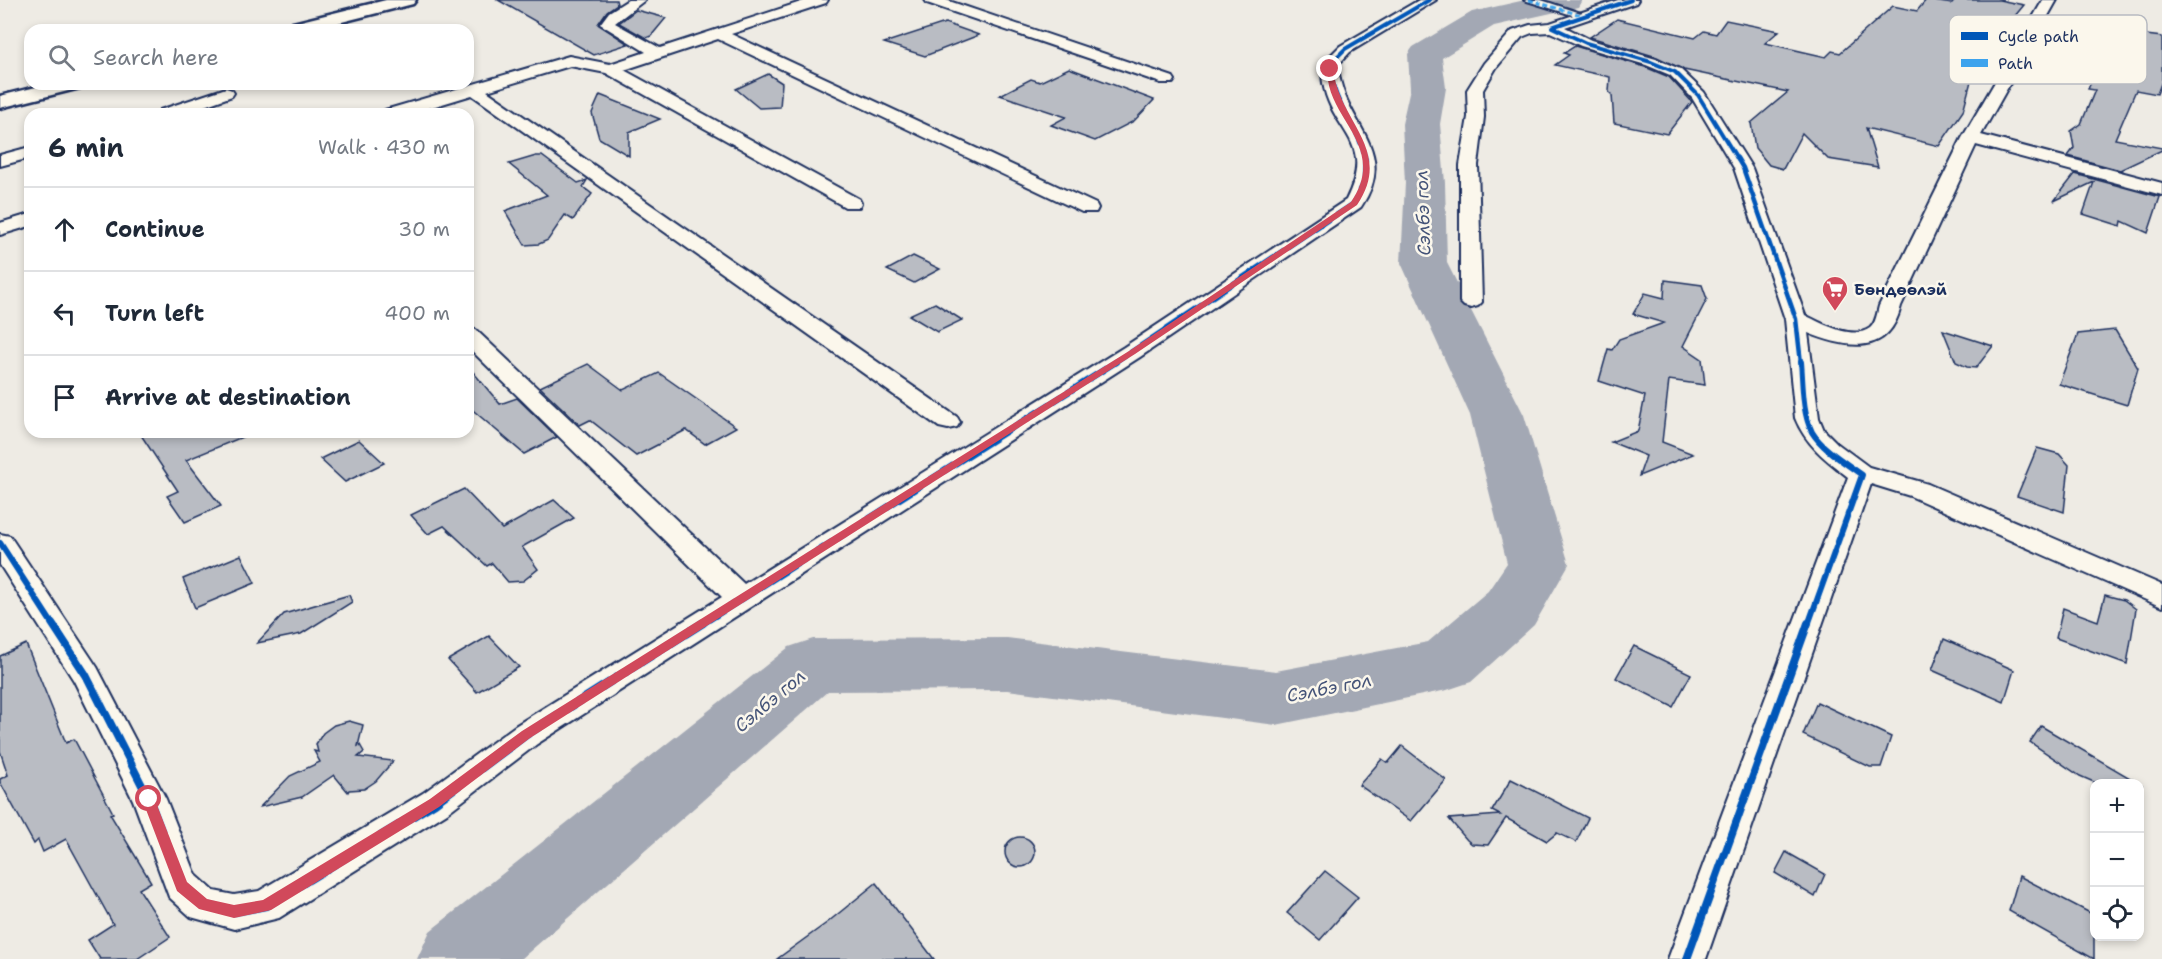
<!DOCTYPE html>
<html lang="en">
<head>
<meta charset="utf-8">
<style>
  body { margin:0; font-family:"Shantell Sans",sans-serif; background:#f6f6f7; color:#1f2937 }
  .controls { position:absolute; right:18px; bottom:18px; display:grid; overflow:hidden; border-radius:12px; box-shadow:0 3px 9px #0003 }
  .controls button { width:54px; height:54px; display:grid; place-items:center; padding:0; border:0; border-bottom:2px solid #e0e1e3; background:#fff; color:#1f2937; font:30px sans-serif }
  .stop { position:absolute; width:18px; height:18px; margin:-14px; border:4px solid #d1495b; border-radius:50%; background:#fff }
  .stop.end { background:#d1495b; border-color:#fff; box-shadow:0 2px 6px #0008 }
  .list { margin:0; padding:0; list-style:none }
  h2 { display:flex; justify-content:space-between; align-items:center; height:78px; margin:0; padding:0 24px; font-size:26px }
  h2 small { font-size:20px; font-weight:400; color:#747a83 }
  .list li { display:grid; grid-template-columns:39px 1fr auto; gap:18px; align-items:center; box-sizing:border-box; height:84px; padding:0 24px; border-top:2px solid #e0e1e3 }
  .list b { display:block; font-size:22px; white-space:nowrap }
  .list em { font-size:20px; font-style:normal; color:#747a83 }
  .icon { flex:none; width:33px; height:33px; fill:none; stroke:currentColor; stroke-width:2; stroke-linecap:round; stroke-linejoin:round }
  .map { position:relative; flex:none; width:2162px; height:959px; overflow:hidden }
  .search { position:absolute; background:#fff; box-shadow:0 3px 9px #0003; left:24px; top:24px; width:450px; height:66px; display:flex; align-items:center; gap:15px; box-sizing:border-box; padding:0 21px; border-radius:18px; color:#747a83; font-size:22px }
  .panel { position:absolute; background:#fff; box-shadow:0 3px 9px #0003; left:24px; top:108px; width:450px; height:330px; border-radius:18px }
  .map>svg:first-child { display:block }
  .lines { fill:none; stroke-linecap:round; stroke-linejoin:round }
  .river { fill:#a3a8b4; fill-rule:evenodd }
  .building { fill:#b9bcc3; stroke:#1b2f5e; stroke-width:1.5 }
  .pedestrian-casing { stroke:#1b2f5e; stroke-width:4 }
  .minor-casing { stroke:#1b2f5e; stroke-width:4 }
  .secondary-casing { stroke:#1b2f5e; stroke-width:5 }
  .pedestrian { fill:#fbf7ec; fill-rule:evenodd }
  .minor { fill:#fbf7ec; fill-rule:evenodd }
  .secondary { fill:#fbf7ec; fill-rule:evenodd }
  .quiet { stroke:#3da3ed; stroke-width:3; stroke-dasharray:5 3; stroke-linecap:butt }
  .cycleway-far3-casing { stroke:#fbf7ec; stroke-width:6 }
  .cycleway-far2-casing { stroke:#fbf7ec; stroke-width:8 }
  .cycleway-far1-casing { stroke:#fbf7ec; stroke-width:10 }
  .cycleway-casing { stroke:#fbf7ec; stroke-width:11 }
  .cycleway-far3 { stroke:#0057b8; stroke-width:4 }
  .cycleway-far2 { stroke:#0057b8; stroke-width:4.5 }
  .cycleway-far1 { stroke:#0057b8; stroke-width:6 }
  .cycleway { stroke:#0057b8; stroke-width:8 }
  .route { fill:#d1495b }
  .labels { text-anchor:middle; stroke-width:5; stroke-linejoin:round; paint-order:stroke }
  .poi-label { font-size:16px; font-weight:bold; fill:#1b2f5e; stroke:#fbf7ec; text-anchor:start }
  .water-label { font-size:18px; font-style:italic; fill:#445378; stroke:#fbf7ec }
  .key { fill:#fbf7ec; stroke:#b8bbc1; stroke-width:1.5 }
  .key-label { font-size:16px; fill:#1b2f5e }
</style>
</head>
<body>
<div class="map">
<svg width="2162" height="959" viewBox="0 0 2162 959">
  <rect width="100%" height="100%" fill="#eeebe4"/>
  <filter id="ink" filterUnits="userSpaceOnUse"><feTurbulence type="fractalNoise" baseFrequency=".0167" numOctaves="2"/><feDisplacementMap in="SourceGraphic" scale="12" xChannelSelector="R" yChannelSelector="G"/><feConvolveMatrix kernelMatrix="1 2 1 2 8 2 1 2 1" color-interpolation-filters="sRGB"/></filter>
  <g filter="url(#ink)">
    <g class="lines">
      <polygon class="river" points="1525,0 1582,0 1578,7 1494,26 1442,58 1446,88 1440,124 1445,183 1447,263 1524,415 1569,564 1534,625 1471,682 1447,690 1276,725 1007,690 828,691 521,959 417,959 430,931 789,647 813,639 1007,638 1276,671 1428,642 1488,591 1507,563 1470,415 1401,263 1405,183 1402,124 1410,88 1408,54 1413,47 1472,12"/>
    </g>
    <g class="building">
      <polygon points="498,0 616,0 617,4 607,11 598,24 628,44 594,55"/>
      <polygon points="1926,0 1952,4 1955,0 1999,0 2024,5 1990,46 1985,56 1978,55 1963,111 1939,146 1866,128 1878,167 1828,159 1802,133 1783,169 1769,165 1755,148 1751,123 1788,92 1684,70 1657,57 1590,37 1617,19 1695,38 1704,31 1716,34 1726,20 1779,31 1765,43 1826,57 1832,51 1840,53 1893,6 1917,11"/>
      <polygon points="636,10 666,18 651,36 646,38 619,23"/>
      <polygon points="945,23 979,35 925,56 884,43"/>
      <polygon points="2106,27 2116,27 2134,41 2146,35 2162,37 2162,81 2157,94 2136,90 2115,139 2162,148 2162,150 2120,170 2068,156 2074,148 2071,131 2081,124 2095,90 2088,89 2104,53 2072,46"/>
      <polygon points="1575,46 1645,67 1669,77 1692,102 1667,134 1614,123 1612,95 1609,92 1610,77 1555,65 1569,55 1564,53"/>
      <polygon points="1069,68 1154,100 1134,121 1095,141 1051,125 1066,117 1000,95 1031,79 1040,82"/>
      <polygon points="768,74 782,83 780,107 759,108 736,89"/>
      <polygon points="600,95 660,119 629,132 629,156 599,138 592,113"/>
      <polygon points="536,156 542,156 578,183 587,180 583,187 592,194 573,220 565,215 548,240 539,244 525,245 505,211 547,195 509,164"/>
      <polygon points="2075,174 2160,197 2148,233 2122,221 2121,226 2083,214 2094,182 2054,201"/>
      <polygon points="913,256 940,269 914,283 887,270"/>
      <polygon points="1665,280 1702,285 1707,299 1683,346 1702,359 1705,385 1669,380 1662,442 1693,454 1639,476 1646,456 1611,442 1638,431 1645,396 1599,381 1608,349 1612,350 1619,339 1664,323 1633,314 1645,293 1664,298"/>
      <polygon points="935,303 962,320 937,332 909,315"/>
      <polygon points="1943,330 1993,346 1976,368 1967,367 1956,362"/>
      <polygon points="2115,330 2138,368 2127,405 2059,384 2078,334"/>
      <polygon points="588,364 623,390 659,373 736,427 705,444 686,430 636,456 590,420 580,425 540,387"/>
      <polygon points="468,366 500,404 517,398 557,437 524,454 468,406"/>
      <polygon points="139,432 252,432 252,433 186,460 221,506 185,522 167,496 178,491"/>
      <polygon points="359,440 384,463 345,482 320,459"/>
      <polygon points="2037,448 2059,454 2069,465 2064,512 2017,496"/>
      <polygon points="464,489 502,529 554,500 574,518 522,547 538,569 523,581 508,582 492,563 487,566 444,526 428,534 411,515"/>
      <polygon points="241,555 255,583 195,608 183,579"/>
      <polygon points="349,595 352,602 301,634 257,643 284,614"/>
      <polygon points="2105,595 2124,600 2136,609 2127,664 2056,638 2063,608 2098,621"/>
      <polygon points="489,636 519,667 477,692 448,660"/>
      <polygon points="1944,639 2014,670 2004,702 1932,670"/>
      <polygon points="26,644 66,743 74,739 113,813 110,814 151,882 139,889 170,937 137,959 100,959 88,940 113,924 66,839 43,852 38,840 34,844 0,782 0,779 8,775 0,751 0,656"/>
      <polygon points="1634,646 1691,674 1673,707 1616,678"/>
      <polygon points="1817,702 1891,737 1881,767 1870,767 1803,735"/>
      <polygon points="349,721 363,725 358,746 360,745 364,752 358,757 393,761 376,781 364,789 349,790 348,792 334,775 302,797 260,807 290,776 320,762 314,751 318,752 316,744 323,733 334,725"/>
      <polygon points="2041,726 2142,785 2139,791 2139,783 2096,783 2080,776 2030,742"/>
      <polygon points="1402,746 1446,780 1411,821 1359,785 1382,759 1388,763"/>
      <polygon points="1511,779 1588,818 1576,842 1557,833 1547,841 1506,818 1488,845 1472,844 1467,840 1449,819 1500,815 1492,811"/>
      <circle cx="1020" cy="852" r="15"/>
      <polygon points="1786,852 1825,874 1815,897 1775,873"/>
      <polygon points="1325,871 1358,897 1320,940 1287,913"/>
      <polygon points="2019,876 2094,915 2094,959 2009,911"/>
      <polygon points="876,883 934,959 777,959 828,922"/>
    </g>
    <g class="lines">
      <g class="pedestrian-casing">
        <polygon id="pedestrian" points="1524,0 1541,0 1590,16 1585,19"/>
      </g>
      <g class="minor-casing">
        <g id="minor">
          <polygon points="628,0 645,0 615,23 660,48 807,0 828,0 826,3 731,34 1096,204 1098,208 1096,212 1082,212 718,39 624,70 859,199 861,203 859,207 845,207 606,73 570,66 487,91 957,417 960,422 957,427 948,429 939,427 472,95 409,114 383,114 385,110 569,56 610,64 646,52 600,24 609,12"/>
          <polygon points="925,0 946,0 1173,77 1175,80 1173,83 1161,83 927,3"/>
          <path d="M1419,0H1436L1350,52L1338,65C1341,123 1401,148 1361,207L1140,357L537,744L447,813L279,918L234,929L191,917L169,897L133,800L74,681L0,565V534L10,536L97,667L166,799L196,875L214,891L234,895L259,891L423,793L515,726L722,597L468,347V328L476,330L744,584L1124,347L1346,200C1376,140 1332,133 1323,83C1322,77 1322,70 1322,64L1340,46Z"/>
          <path d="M1618,0H1638L1636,3L1565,27L1591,40L1656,59L1680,69L1704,92L1752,168L1805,315C1821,323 1853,341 1870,328C1876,323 1877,313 1879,306L1962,138L2043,0H2057L1981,135L2162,183V195L1976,145L1901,306C1889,356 1848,349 1808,333L1819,418L1824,430L1838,444L1869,467L1928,484L2162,585V607L1910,496L1871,484L1706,959H1668L1848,477C1826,460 1806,445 1795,418L1785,319L1734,168L1692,98L1670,75L1646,65L1581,46L1550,32L1532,33L1522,37L1496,68L1483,90L1484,117L1478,165L1482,302L1478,306L1471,308L1464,306L1460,302V165L1468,117L1467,90L1484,63L1512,31L1530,25L1550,23Z"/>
          <polygon points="226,88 232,90 234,93 232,96 182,114 158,114 160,110"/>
          <polygon points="30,147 30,158 0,166 0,155"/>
          <polygon points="30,214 30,226 0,235 0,223"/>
        </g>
      </g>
      <g class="secondary-casing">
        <g id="secondary">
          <polygon points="386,0 416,0 413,4 310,30 279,30 281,26"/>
          <polygon points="48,84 83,84 80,88 0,108 0,96"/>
        </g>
      </g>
      <use href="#pedestrian" class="pedestrian"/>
      <use href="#minor" class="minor"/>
      <use href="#secondary" class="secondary"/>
      <polyline class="quiet" points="1529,0 1584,16"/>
      <g class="cycleway-far3-casing">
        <g id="cycleway-far3">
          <polyline points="1631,0 1552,27 1586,43 1651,62 1675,72 1698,95 1738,160"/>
          <path d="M1366,160C1357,122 1332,106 1330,64L1345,49L1429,0"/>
        </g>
      </g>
      <g class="cycleway-far2-casing">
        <g id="cycleway-far2">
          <polyline points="1737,158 1743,168 1796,319 1801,363"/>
          <polyline points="1114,363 1354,203 1364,182 1365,158"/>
        </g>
      </g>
      <g class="cycleway-far1-casing">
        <g id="cycleway-far1">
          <path d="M1801,362C1803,384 1802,412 1812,432C1823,450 1846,463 1862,475L1808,625"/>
          <polyline points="0,543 53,625"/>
          <polyline points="701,625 1116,362"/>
        </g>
      </g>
      <g class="cycleway-casing">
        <g id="cycleway">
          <polyline points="52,623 86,675 149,799 182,886 204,905 234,912 266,906 435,803 526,735 703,623"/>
          <polyline points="1687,959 1808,623"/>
        </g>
      </g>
      <use href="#cycleway-far3" class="cycleway-far3"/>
      <use href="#cycleway-far2" class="cycleway-far2"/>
      <use href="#cycleway-far1" class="cycleway-far1"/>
      <use href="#cycleway" class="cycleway"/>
    </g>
  </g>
  <path class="route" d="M1328,68L1333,69C1339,122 1394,150 1357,205L1135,354L530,738L439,807L271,910L234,918L199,909L177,891L142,799L144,795H153L187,882L207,899L234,905L263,900L430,799L522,731L1129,351L1351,202C1390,145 1322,116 1328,68Z"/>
  <defs>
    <g id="supermarket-pin" transform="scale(1.35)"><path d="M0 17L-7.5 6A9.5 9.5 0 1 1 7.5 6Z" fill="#d1495b" stroke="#fbf7ec"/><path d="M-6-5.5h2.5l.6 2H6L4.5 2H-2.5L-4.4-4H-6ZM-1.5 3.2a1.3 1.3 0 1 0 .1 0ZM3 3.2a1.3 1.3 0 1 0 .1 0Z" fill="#fff"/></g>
  </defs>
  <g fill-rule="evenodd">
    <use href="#supermarket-pin" x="1835" y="289"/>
  </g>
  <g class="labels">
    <g class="poi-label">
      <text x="1854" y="295">Бөндөөлэй</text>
    </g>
    <g class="water-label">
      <text transform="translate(1423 213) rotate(-92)" y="6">Сэлбэ гол</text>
      <text transform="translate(1329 688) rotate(-11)" y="6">Сэлбэ гол</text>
      <text transform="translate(770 701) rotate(-40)" y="6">Сэлбэ гол</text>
    </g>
  </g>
  <rect x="1949" y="15" width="198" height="69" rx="9" class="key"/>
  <rect x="1961" y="32" width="27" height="8" fill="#0057b8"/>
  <rect x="1961" y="59" width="27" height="8" fill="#3da3ed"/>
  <g class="key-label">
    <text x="1998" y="42">Cycle path</text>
    <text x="1998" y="69">Path</text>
  </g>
</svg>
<div class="controls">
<button>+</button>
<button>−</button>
<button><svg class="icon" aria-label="locate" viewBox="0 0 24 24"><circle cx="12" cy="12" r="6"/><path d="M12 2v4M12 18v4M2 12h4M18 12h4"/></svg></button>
</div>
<div class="stop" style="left:149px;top:799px"></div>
<div class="stop end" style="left:1330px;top:69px"></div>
<div class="search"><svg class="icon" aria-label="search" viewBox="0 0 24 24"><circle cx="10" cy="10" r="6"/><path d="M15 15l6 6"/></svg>Search here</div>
<section class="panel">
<h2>6 min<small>Walk · 430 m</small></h2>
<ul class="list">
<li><svg class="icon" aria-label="ahead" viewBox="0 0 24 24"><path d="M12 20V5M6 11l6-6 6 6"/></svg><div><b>Continue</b></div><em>30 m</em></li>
<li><svg class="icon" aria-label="left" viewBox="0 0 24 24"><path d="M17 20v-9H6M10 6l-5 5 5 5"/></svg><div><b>Turn left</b></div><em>400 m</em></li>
<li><svg class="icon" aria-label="arrive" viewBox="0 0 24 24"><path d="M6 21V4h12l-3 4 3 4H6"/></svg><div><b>Arrive at destination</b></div></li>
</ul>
</section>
</div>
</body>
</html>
